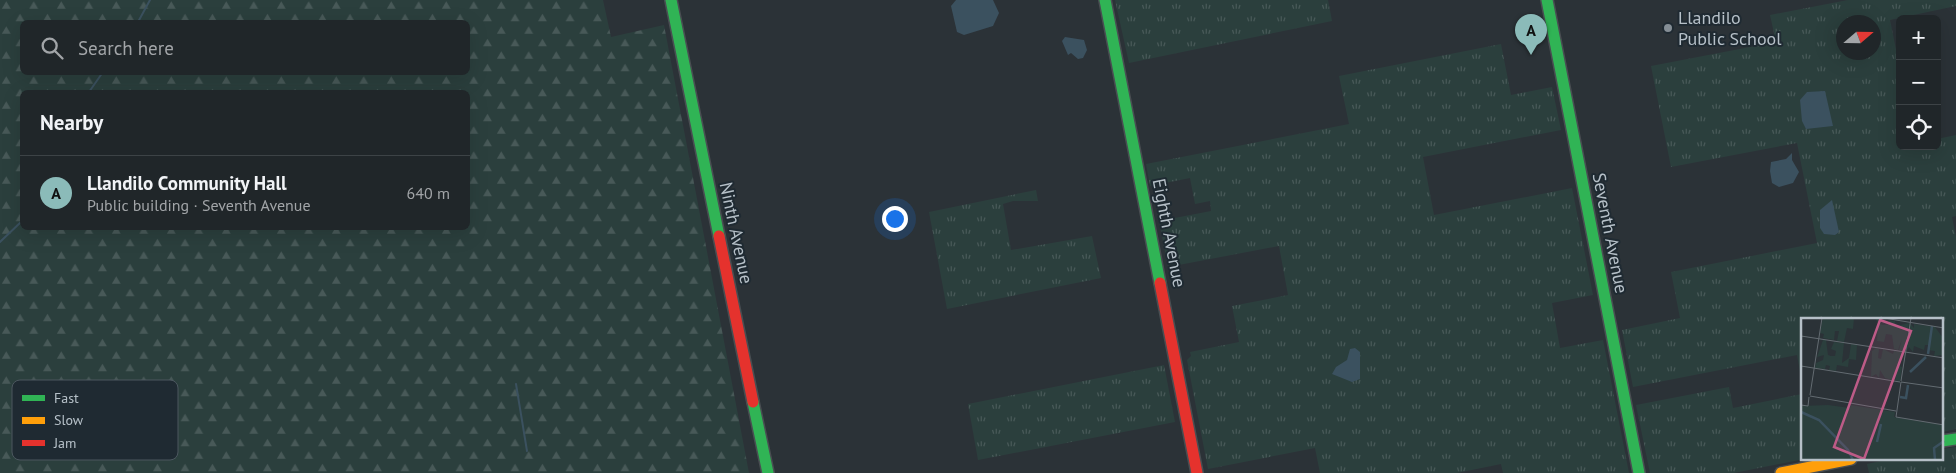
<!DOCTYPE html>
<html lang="en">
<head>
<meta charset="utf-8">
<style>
  body { margin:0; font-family:"PT Sans",sans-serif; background:#2d3235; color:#f1f3f6 }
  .controls { position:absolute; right:15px; top:15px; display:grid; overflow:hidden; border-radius:8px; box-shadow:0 5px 20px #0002 }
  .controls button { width:45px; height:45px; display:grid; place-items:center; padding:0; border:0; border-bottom:1px solid #3d4346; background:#202629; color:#f1f3f6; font:25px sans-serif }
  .compass { position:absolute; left:1836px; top:15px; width:45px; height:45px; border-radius:50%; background:#202629; box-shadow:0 5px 20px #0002; rotate:70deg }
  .you { position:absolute; left:894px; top:218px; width:18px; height:18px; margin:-12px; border:4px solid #fff; border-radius:50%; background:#1a73e8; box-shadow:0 0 0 8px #1a73e833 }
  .badge { display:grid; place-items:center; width:32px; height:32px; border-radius:50%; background:#8bbbb9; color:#111; font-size:16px; font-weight:700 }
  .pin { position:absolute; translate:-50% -41px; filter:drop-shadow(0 1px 2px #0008) }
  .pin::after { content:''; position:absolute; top:26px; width:18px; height:15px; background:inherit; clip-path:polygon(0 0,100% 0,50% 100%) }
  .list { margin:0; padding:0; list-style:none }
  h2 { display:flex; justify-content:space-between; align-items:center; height:65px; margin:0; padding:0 20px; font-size:21px }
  h2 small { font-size:16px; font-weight:400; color:#a2a5a8 }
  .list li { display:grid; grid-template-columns:32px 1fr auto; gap:15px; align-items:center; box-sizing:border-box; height:75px; padding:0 20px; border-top:1px solid #3d4346 }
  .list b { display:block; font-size:19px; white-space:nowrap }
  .list p { margin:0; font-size:16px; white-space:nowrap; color:#a2a5a8 }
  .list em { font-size:16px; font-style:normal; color:#a2a5a8 }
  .icon { flex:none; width:28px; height:28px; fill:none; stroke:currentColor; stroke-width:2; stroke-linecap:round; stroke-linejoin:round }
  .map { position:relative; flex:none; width:1956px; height:473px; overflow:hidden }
  .search { position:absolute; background:#202629; box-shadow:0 5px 20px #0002; left:20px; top:20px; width:450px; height:55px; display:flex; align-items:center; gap:12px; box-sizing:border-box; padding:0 18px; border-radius:8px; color:#a2a5a8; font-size:19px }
  .panel { position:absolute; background:#202629; box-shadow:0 5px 20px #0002; left:20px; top:90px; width:450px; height:140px; border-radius:8px }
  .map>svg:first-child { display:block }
  .grass { fill:url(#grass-tufts); fill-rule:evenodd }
  .forest { fill:url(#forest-firs); fill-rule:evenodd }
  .water { fill:#3b515f }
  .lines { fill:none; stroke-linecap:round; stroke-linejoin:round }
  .stream { stroke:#3b515f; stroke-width:2 }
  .fast-casing { stroke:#494e52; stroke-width:14 }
  .slow-casing { stroke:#494e52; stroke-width:14 }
  .jam-casing { stroke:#494e52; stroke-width:14 }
  .fast { stroke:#30b455; stroke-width:11 }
  .slow { stroke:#ff9f0a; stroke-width:11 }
  .jam { stroke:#e5322d; stroke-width:11 }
  .poi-dot { fill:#858e95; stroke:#1f2a32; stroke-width:2 }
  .labels { text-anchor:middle; stroke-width:4; stroke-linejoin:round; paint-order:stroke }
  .poi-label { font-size:18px; fill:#b6c0c8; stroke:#1f2a32; text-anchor:start }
  .street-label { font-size:18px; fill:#b6c0c8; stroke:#1f2a32 }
  .inset-river { fill:none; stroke:#3b515f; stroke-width:2.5 }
  .inset-road { fill:none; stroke:#636b71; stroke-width:1 }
  .view { fill:#bd5b87; fill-opacity:0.15; stroke:#bd5b87; stroke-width:2.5 }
  .inset-edge { fill:none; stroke:#b6c0c8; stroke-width:2.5 }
  .key { fill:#1f2a32; stroke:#4c575f; stroke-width:1 }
  .key-label { font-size:14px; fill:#b6c0c8 }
</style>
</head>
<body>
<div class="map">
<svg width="1956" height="473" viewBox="0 0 1956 473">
  <defs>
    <pattern id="grass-tufts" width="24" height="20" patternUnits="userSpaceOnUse" patternTransform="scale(1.25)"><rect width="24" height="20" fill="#2b3f3d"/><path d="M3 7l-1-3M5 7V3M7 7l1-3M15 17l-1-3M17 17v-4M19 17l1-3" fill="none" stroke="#485958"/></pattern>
    <pattern id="forest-firs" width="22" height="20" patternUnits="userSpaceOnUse" patternTransform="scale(1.25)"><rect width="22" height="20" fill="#2b3f3d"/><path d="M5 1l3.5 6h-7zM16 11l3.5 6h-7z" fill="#485958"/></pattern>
  </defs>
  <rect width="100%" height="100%" fill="#2b3237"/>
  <g class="grass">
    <polygon points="1115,0 1328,0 1332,21 1129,63"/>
    <path d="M1848,0H1956V6L1890,20L1900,69V146H1937V139L1956,135V216L1952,217L1956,237V429L1942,432V319H1802V382L1797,355L1633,387L1622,330L1680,318L1671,272L1817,243L1797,143L1671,167L1651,66L1776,42L1770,15ZM1844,22H1874V52H1844Z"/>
    <polygon points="1501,44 1511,95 1552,87 1561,130 1423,157 1434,215 1572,188 1593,295 1552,303 1560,348 1603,340 1629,473 1503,473 1501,464 1457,473 1320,473 1315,448 1208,469 1187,360 1191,356 1190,352 1239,342 1232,306 1288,295 1279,246 1168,267 1159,221 1211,211 1210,201 1195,204 1190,178 1150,186 1146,164 1349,124 1339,76"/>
    <polygon points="1036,190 1038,201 1013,201 1003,204 1011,250 1092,236 1101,278 947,309 929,212"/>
    <polygon points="1164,365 1175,422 978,460 968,404"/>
    <polygon points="1729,387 1733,408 1802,394 1802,459 1804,459 1734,473 1650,473 1636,405"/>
    <polygon points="1956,447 1956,473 1869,473 1867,464 1890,459 1942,459 1942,449"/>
  </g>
  <path class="forest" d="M0,0H603L611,37L664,25L749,473H0ZM22,22H468V72H22ZM22,92H468V228H22Z"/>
  <g class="water">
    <polygon points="956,0 993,0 999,13 993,26 964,35 957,32 951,6"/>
    <polygon points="1065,37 1084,40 1087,50 1083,58 1078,59 1071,53 1068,55 1062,41"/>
    <polygon points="1825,91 1833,126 1806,129 1802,121 1800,100 1807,92"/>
    <polygon points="1792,153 1792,160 1799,172 1793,183 1779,187 1772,183 1770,171 1771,162 1786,159"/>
    <polygon points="1832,200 1839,232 1835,235 1824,234 1820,228 1820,210"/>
    <polygon points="1355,348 1360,352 1360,379 1352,382 1332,374 1336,367 1347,360 1350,349"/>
  </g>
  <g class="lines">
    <g class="stream">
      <polyline points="138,22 150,0"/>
      <polyline points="89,92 103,72"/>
      <polyline points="0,242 22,221"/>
      <polyline points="516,384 527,451"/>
    </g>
    <g class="fast-casing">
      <g id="fast">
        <polyline points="671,0 719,236"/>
        <polyline points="1105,0 1160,283"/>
        <polyline points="1547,0 1639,473"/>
        <polyline points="753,402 768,473"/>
        <polyline points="1942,441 1956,439"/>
      </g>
    </g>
    <g class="slow-casing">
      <polyline id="slow" points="1781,473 1851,459"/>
    </g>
    <g class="jam-casing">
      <g id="jam">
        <polyline points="719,236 753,402"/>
        <polyline points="1160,283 1197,473"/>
      </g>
    </g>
    <use href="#fast" class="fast"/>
    <use href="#slow" class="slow"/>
    <use href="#jam" class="jam"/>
  </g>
  <circle class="poi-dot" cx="1668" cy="28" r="5"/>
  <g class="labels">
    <g class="poi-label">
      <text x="1678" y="24">Llandilo<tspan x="1678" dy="21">Public School</tspan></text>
    </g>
    <g class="street-label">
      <text transform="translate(736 233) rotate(78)" y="6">Ninth Avenue</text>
      <text transform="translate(1169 233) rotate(79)" y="6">Eighth Avenue</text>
      <text transform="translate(1610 233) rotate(79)" y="6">Seventh Avenue</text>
    </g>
  </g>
  <g transform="translate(1801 318)">
    <rect width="142" height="142" fill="#2b3237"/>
    <path d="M22,0H53L52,11L46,10L43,24L36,23L38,13H34L33,22L22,20L23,16L19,15ZM80,0L79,6L82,7H87L88,2L94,3L95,8L108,5L104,33L98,32L101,21L97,32L93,31L91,17L85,16L83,24L76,23L77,5L74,0ZM109,5L113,10V6L134,9L142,20V37L133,38L134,33L127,32L128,27H124L123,32L113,28L112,34L108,29L105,33ZM22,22H25L27,37L30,38H34L35,33L30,31L33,24L43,25L41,45L48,40L50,26L56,27L55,42L48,41L47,49L36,47L35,53L28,52L29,48L25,47L24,51L14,50L15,45L22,42L23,37L16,39ZM75,30L78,31L77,40L80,41L82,31L92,36L93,33L103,34L98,48L101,49L99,63L94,62L95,55L92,62L84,60L79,52L78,60L75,56L70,59L71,33Z" fill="#2b3f3d"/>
    <path d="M27,87L49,90L50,87L94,94L93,99L142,107V142H0V88Z" fill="#2b3f3d"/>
    <path d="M142,122V142H133L131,126Z" fill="#2b3f3d"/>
    <path class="inset-river" d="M127,36L131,8M109,54L125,39M99,79L105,80L107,67M0,94L18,102L47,132L52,142M76,124L80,106M134,142L133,130L143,123"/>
    <path class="inset-road" d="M83,0L143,10M0,18L143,40M0,48L99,64M100,63L110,0M100,64L95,99L143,107M100,64L143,70M9,77L21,0M9,78L95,93M0,87L7,88L8,79"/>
    <path class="view" d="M79,2L110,13L63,141L33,129Z"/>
    <rect width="142" height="142" class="inset-edge"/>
  </g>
  <rect x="12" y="380" width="166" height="80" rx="8" class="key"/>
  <rect x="22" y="395" width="23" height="6" fill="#30b455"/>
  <rect x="22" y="417" width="23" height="7" fill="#ff9f0a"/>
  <rect x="22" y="440" width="23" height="6" fill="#e5322d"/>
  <g class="key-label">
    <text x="54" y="403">Fast</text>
    <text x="54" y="425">Slow</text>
    <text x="54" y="448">Jam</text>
  </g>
</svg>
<div class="controls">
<button>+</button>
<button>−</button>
<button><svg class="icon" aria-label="locate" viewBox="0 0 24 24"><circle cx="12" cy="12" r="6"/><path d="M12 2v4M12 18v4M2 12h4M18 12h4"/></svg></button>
</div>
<svg class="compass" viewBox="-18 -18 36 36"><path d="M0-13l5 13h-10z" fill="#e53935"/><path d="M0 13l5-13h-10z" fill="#a2a5a8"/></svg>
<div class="you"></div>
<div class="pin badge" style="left:1531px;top:55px">A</div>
<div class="search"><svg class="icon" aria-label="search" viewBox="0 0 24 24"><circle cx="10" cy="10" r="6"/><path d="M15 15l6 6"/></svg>Search here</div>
<section class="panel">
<h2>Nearby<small></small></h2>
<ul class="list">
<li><span class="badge">A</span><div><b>Llandilo Community Hall</b><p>Public building · Seventh Avenue</p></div><em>640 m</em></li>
</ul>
</section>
</div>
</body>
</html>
